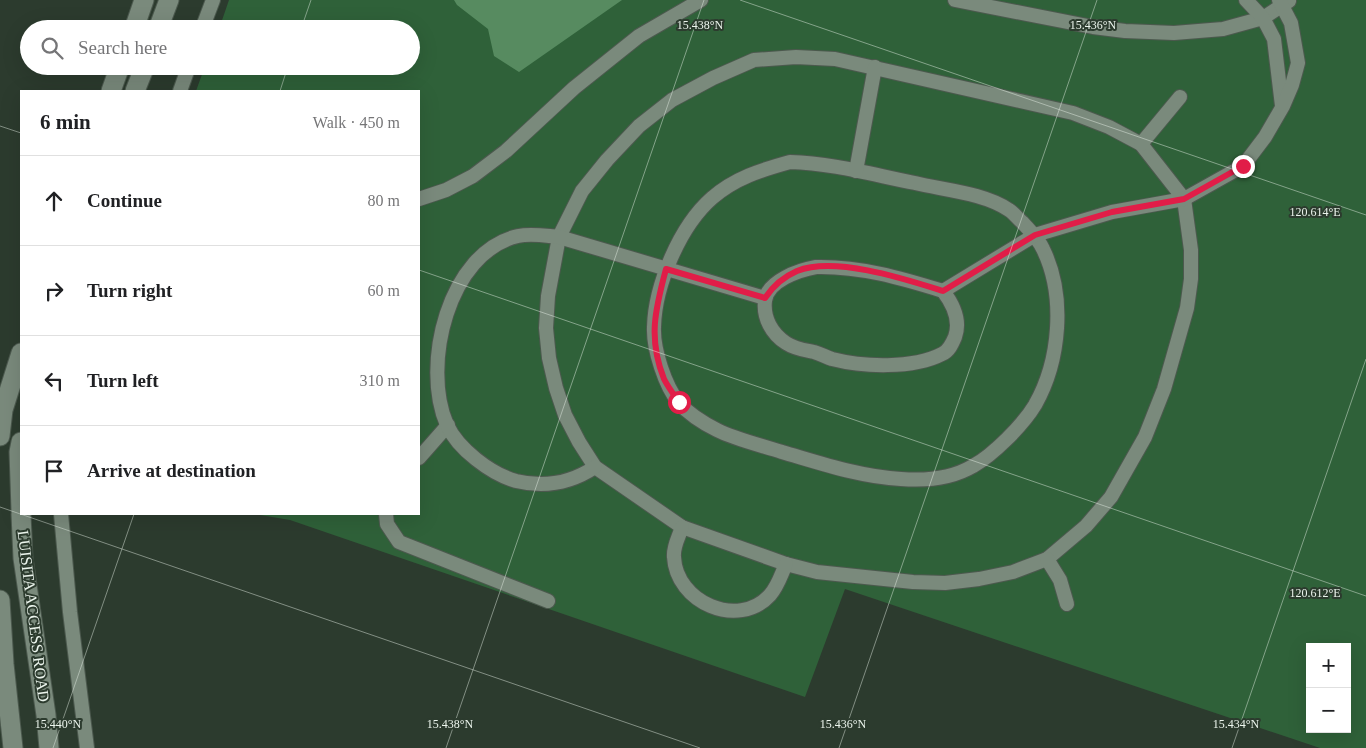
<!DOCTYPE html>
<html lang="en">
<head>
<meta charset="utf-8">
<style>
  body { margin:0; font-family:Georgia,serif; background:#f2f2f2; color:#202124 }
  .controls { position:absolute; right:15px; bottom:15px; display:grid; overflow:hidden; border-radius:0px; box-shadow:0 5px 20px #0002 }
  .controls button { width:45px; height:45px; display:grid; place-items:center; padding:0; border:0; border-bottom:1px solid #e0e0e0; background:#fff; color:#202124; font:25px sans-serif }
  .stop { position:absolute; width:15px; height:15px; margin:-11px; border:4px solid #e11d48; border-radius:50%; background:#fff }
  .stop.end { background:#e11d48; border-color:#fff; box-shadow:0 1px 5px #0008 }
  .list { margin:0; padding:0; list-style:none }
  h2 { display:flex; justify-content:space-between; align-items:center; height:65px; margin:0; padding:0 20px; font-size:21px }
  h2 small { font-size:16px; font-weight:400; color:#757577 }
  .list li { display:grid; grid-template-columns:32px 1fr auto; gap:15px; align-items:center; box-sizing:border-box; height:90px; padding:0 20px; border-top:1px solid #e0e0e0 }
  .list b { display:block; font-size:19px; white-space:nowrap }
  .list em { font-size:16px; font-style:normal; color:#757577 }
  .icon { flex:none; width:28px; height:28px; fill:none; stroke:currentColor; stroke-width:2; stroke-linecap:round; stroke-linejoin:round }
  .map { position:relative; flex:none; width:1366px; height:748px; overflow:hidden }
  .search { position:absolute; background:#fff; box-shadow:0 5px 20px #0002; left:20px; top:20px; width:400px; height:55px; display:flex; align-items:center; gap:12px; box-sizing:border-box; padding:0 18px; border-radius:28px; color:#757577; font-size:19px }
  .panel { position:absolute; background:#fff; box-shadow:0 5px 20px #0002; left:20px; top:90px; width:400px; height:425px; border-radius:0px }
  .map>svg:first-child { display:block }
  .green { fill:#2f6139; fill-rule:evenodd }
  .water { fill:#578b60 }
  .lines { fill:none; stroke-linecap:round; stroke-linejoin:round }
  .minor-casing { stroke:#4c594e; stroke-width:16 }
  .secondary-casing { stroke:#4c594e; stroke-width:21 }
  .minor { stroke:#7a8a7c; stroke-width:14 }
  .secondary { stroke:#7a8a7c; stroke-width:19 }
  .route { stroke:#e11d48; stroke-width:6 }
  .ticks { fill:none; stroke:#ebf4ec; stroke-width:1; stroke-opacity:0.45 }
  .labels { text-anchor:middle; stroke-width:4; stroke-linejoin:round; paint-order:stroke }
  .street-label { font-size:16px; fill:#ebf4ec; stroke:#2c3b2e }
  .ticks-label { font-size:12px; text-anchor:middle; fill:#ebf4ec; stroke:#2c3b2e; stroke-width:4; stroke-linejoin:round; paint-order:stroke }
</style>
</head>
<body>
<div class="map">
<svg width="1366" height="748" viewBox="0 0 1366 748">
  <rect width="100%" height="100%" fill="#2c3b2e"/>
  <path class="green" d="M229,0H1366V748H1320L845,589L805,697L290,520L254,514H419V91H196L205,66H411V29H219ZM1310,647H1347V729H1310Z"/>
  <polygon class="water" points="454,0 622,0 519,72 494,56 488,29 457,5"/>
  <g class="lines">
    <g class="minor-casing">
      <g id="minor">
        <polyline points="955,0 1093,27 1125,31 1174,33 1223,29 1263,18 1289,1"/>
        <polyline points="1246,0 1263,18 1274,39 1282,106"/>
        <polyline points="202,29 213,0"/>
        <polygon points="796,57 835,59 1073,113 1109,127 1141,144 1184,199 1191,250 1191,279 1187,308 1164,389 1145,437 1111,497 1086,526 1047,559 1013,572 979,579 945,583 913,582 817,572 786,564 682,527 595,467 579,442 565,415 556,388 549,358 546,328 548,296 559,237 582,191 607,160 639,126 672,100 713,78 754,60"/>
        <polyline points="180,91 189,66"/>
        <polyline points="1141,144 1180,97"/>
        <path d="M790,162C832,163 874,175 915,183C944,190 984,193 1009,210C1014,213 1018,219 1022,222C1030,231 1038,238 1043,249C1066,296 1060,361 1035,405C1023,425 993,455 973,466C951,479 926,481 901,479C861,477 820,463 782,452C761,445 737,440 717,430C703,423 689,414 679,403C665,386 653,349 654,327C655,285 680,226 712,198C735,178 761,170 790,162Z"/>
        <polyline points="856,171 875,67"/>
        <polyline points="419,199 446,190 473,176 506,151 574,88 639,36 701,0"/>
        <path d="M816,267C860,266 901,278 943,291C953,304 961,320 955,337C952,344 949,351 942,354C913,369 863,367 832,359C826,357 821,354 814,352C804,350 795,349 786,343C772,334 763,318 765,301C767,281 799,270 816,267Z"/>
        <polyline points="943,291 1035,235 1112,212 1184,199 1243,166 1265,137 1283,106 1292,85 1298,63 1291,23 1279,0"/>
        <polyline points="419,458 448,425"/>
        <path d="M595,467C571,483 545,488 516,481C491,474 458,449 447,425C421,366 448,252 518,236C532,233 546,236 559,237L765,298"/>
        <polyline points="61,514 70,612 87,748"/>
        <polyline points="386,514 387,524 399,542 548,601"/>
        <path d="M682,527C679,537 673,546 674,557C676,602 738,630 770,595C778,586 781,575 786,564"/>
        <polyline points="1047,559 1060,580 1067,604"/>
      </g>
    </g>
    <g class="secondary-casing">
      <g id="secondary">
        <polyline points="134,29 144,0"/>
        <polyline points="158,29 169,0"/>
        <polyline points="111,91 120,66"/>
        <polyline points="135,91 145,66"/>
        <polyline points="0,436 3,410 21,353"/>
        <polyline points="21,442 19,452 21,510"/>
        <polyline points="21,514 23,558 46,715 49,748"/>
        <polyline points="0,600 4,664 13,748"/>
      </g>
    </g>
    <use href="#minor" class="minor"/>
    <use href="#secondary" class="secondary"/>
  </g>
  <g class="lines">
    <path class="route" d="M679,402C674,395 668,387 664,379C648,339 655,310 666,269L765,298C773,286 783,277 797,271C835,256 905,279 943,291L1035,235L1112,212L1184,199L1243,166"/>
  </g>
  <path class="ticks" d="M740,0L1366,215M301,29L311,0M280,91L288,66M0,126L21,133M419,270L1366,596M0,507L700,748M53,748L134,514M446,748L704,0M839,748L1097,0M1232,748L1366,359"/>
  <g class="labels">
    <g class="street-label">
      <text transform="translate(34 616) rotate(83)" y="6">LUISITA ACCESS ROAD</text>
    </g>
  </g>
  <g class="ticks-label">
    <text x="700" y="29">15.438°N</text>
    <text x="1093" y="29">15.436°N</text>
    <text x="1315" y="216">120.614°E</text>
    <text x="1315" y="597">120.612°E</text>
    <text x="58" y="728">15.440°N</text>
    <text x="450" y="728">15.438°N</text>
    <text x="843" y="728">15.436°N</text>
    <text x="1236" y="728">15.434°N</text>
  </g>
</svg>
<div class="controls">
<button>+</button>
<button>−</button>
</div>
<div class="stop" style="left:679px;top:402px"></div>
<div class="stop end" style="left:1243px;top:166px"></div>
<div class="search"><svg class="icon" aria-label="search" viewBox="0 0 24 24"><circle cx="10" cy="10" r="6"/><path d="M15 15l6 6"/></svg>Search here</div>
<section class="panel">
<h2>6 min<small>Walk · 450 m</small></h2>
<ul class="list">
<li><svg class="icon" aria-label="ahead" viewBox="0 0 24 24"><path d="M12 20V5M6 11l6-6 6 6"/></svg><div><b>Continue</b></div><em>80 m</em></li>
<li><svg class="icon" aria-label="right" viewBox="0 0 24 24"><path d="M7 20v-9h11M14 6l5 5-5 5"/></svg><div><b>Turn right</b></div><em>60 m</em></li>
<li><svg class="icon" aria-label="left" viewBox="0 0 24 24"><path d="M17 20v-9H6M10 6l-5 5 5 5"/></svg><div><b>Turn left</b></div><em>310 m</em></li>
<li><svg class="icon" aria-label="arrive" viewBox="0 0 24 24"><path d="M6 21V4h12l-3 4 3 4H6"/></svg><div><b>Arrive at destination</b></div></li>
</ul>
</section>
</div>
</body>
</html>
